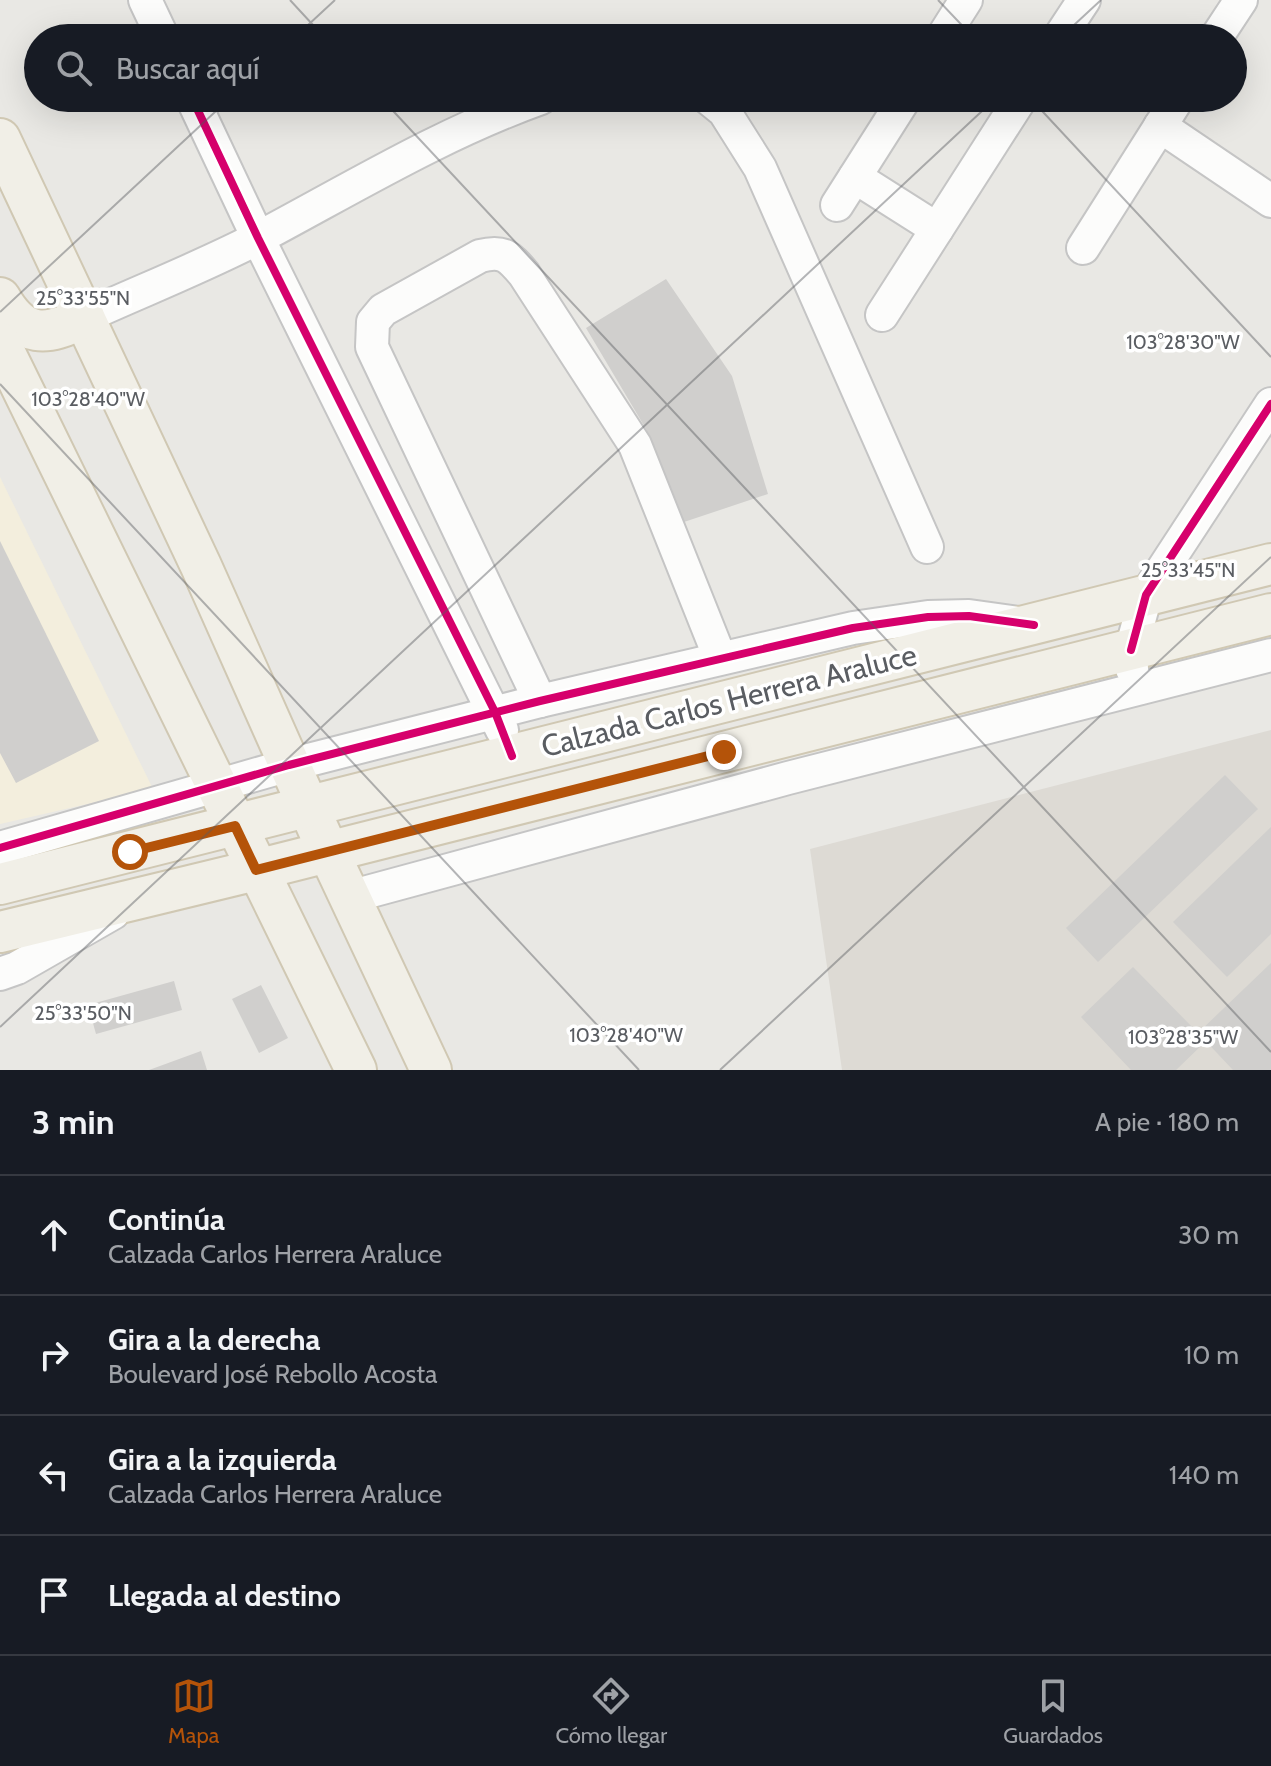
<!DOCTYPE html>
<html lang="es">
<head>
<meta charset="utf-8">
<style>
  body { margin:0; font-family:Cabin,sans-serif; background:#20242c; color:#f1f3f6 }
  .stop { position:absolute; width:24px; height:24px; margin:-18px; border:6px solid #b45309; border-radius:50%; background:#fff }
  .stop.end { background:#b45309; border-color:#fff; box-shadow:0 2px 8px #0008 }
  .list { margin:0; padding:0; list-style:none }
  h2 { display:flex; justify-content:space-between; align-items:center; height:104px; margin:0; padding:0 32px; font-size:34px }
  h2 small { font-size:26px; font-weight:400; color:#9ea1a6 }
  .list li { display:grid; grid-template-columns:52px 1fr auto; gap:24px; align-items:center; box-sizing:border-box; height:120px; padding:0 32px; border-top:2px solid #363941 }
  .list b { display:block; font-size:30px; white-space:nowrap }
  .list p { margin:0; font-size:26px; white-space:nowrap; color:#9ea1a6 }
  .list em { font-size:26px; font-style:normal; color:#9ea1a6 }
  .icon { flex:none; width:44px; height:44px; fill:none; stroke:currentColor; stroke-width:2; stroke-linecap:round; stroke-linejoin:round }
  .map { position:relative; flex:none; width:1271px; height:1070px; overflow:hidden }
  .search { position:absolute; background:#171b24; box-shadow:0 8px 32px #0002; left:24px; right:24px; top:24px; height:88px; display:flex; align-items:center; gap:20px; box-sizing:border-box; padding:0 28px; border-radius:44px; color:#9ea1a6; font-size:30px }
  .sheet { height:584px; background:#171b24 }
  nav { display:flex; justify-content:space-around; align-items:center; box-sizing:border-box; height:112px; border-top:2px solid #363941; background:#171b24; font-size:22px; color:#9ea1a6 }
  nav a { display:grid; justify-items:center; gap:4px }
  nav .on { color:#b45309 }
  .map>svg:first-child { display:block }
  .commercial { fill:#f3eedd }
  .education { fill:#dddad4 }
  .building { fill:#d0cfcd }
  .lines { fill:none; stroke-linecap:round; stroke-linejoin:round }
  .minor-casing { stroke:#c5c5c5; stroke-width:36 }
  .major-casing { stroke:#d0c8b3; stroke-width:44 }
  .minor { stroke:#fcfcfb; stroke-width:32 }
  .major { stroke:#f1efe7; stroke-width:40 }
  .cycleway-casing { stroke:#fff; stroke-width:13 }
  .cycleway { stroke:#d6006c; stroke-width:8 }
  .route { stroke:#b45309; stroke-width:10 }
  .ticks { fill:none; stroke:#5a5d62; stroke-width:2; stroke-opacity:0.45 }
  .labels { text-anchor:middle; stroke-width:7; stroke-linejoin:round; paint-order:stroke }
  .street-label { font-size:30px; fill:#5a5d62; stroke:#fff }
  .ticks-label { font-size:20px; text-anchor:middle; fill:#5a5d62; stroke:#fff; stroke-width:7; stroke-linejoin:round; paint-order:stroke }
</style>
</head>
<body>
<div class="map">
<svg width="1271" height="1070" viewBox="0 0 1271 1070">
  <rect width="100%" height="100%" fill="#e9e8e4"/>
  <polygon class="commercial" points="0,477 153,789 0,824"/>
  <polygon class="education" points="1271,730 1271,1070 842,1070 810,849"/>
  <g class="building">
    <polygon points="666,279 732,376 768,494 678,524 646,429 586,328"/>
    <polygon points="0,541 99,741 16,783 0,753"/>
    <polygon points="1225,775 1258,809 1098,962 1066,928"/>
    <polygon points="1271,827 1271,934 1227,977 1173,922"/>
    <polygon points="1271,963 1271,1070 1233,1070 1201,1036 1205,1042 1176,1070 1131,1070 1081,1017 1133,967 1198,1033"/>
    <polygon points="174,981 182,1010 96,1034 88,1005"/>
    <polygon points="261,985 288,1038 259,1053 232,999"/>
    <polygon points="201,1051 207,1070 149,1070"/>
  </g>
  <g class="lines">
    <g class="minor-casing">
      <g id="minor">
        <polyline points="145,0 163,38"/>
        <polyline points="942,38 966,0"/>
        <polyline points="1059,38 1084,0"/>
        <polyline points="1216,38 1241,0"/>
        <polyline points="192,98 258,238 502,730"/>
        <polyline points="708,98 724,111 760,168 927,547"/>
        <polyline points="1160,126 1271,201"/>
        <polyline points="855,177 937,229"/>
        <polyline points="837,205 905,98"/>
        <polyline points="1083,248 1178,98"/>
        <polyline points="882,315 1021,98"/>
        <path d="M84,317C143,290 205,266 262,236C354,187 443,133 541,98"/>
        <polyline points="1132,669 1131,650 1146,595 1271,404"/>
        <path d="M540,701L372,347L373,322L383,310L480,256C503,250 509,256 524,274L635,445L720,658"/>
        <polyline points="0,848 289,765 540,701 853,628 928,617 969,616 1019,623"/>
        <polyline points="349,897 788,778 1271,655"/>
        <polyline points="0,974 17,968 113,913"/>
      </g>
    </g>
    <g class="major-casing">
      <g id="major">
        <polyline points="0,139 201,566 328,851 431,1070"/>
        <path d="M0,298C23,338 46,337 84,317"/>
        <polyline points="0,343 356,1070"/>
        <polyline points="0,884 1271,564"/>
        <polyline points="0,932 256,870 1271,614"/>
      </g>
    </g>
    <use href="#minor" class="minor"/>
    <use href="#major" class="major"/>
    <g class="cycleway-casing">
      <g id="cycleway">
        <polyline points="192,98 258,238 495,712 512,756"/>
        <polyline points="1131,650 1146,595 1271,404"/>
        <polyline points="0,848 289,765 540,701 853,628 928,617 969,616 1034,625"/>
      </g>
    </g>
    <use href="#cycleway" class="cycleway"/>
  </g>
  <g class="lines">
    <polyline class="route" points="130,852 235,826 256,870 724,752"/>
  </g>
  <path class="ticks" d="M290,0L325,38M938,0L974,38M294,38L335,0M1060,38L1101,0M381,98L1271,1052M1030,98L1271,357M0,312L230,98M0,384L639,1070M0,1027L996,98M720,1070L1271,557"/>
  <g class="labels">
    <g class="street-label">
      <text transform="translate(729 701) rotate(-14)" y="10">Calzada Carlos Herrera Araluce</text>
    </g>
  </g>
  <g class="ticks-label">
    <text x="83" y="305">25°33'55"N</text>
    <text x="1183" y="349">103°28'30"W</text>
    <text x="88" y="406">103°28'40"W</text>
    <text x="1188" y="577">25°33'45"N</text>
    <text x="83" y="1020">25°33'50"N</text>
    <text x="626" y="1042">103°28'40"W</text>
    <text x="1183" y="1044">103°28'35"W</text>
  </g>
</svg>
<div class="stop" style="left:130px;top:852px"></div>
<div class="stop end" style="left:724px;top:752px"></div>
<div class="search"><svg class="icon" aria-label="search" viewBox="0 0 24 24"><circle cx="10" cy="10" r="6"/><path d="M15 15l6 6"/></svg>Buscar aquí</div>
</div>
<section class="sheet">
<h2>3 min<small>A pie · 180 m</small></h2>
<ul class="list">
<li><svg class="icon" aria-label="ahead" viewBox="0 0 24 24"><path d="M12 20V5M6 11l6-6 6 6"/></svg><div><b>Continúa</b><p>Calzada Carlos Herrera Araluce</p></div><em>30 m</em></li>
<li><svg class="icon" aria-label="right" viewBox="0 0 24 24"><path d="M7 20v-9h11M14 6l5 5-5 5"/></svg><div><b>Gira a la derecha</b><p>Boulevard José Rebollo Acosta</p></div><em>10 m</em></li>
<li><svg class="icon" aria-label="left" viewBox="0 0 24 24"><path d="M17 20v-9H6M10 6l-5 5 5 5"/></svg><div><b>Gira a la izquierda</b><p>Calzada Carlos Herrera Araluce</p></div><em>140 m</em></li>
<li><svg class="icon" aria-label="arrive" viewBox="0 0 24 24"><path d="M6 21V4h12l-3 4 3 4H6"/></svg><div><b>Llegada al destino</b></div></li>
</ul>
</section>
<nav>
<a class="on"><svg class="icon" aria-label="map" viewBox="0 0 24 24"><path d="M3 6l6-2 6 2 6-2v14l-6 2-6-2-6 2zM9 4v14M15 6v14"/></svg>Mapa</a>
<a><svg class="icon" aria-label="directions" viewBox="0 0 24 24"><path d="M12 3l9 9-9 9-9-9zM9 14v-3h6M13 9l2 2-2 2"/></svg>Cómo llegar</a>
<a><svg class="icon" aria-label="saved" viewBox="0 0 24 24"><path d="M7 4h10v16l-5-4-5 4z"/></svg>Guardados</a>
</nav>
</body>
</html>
